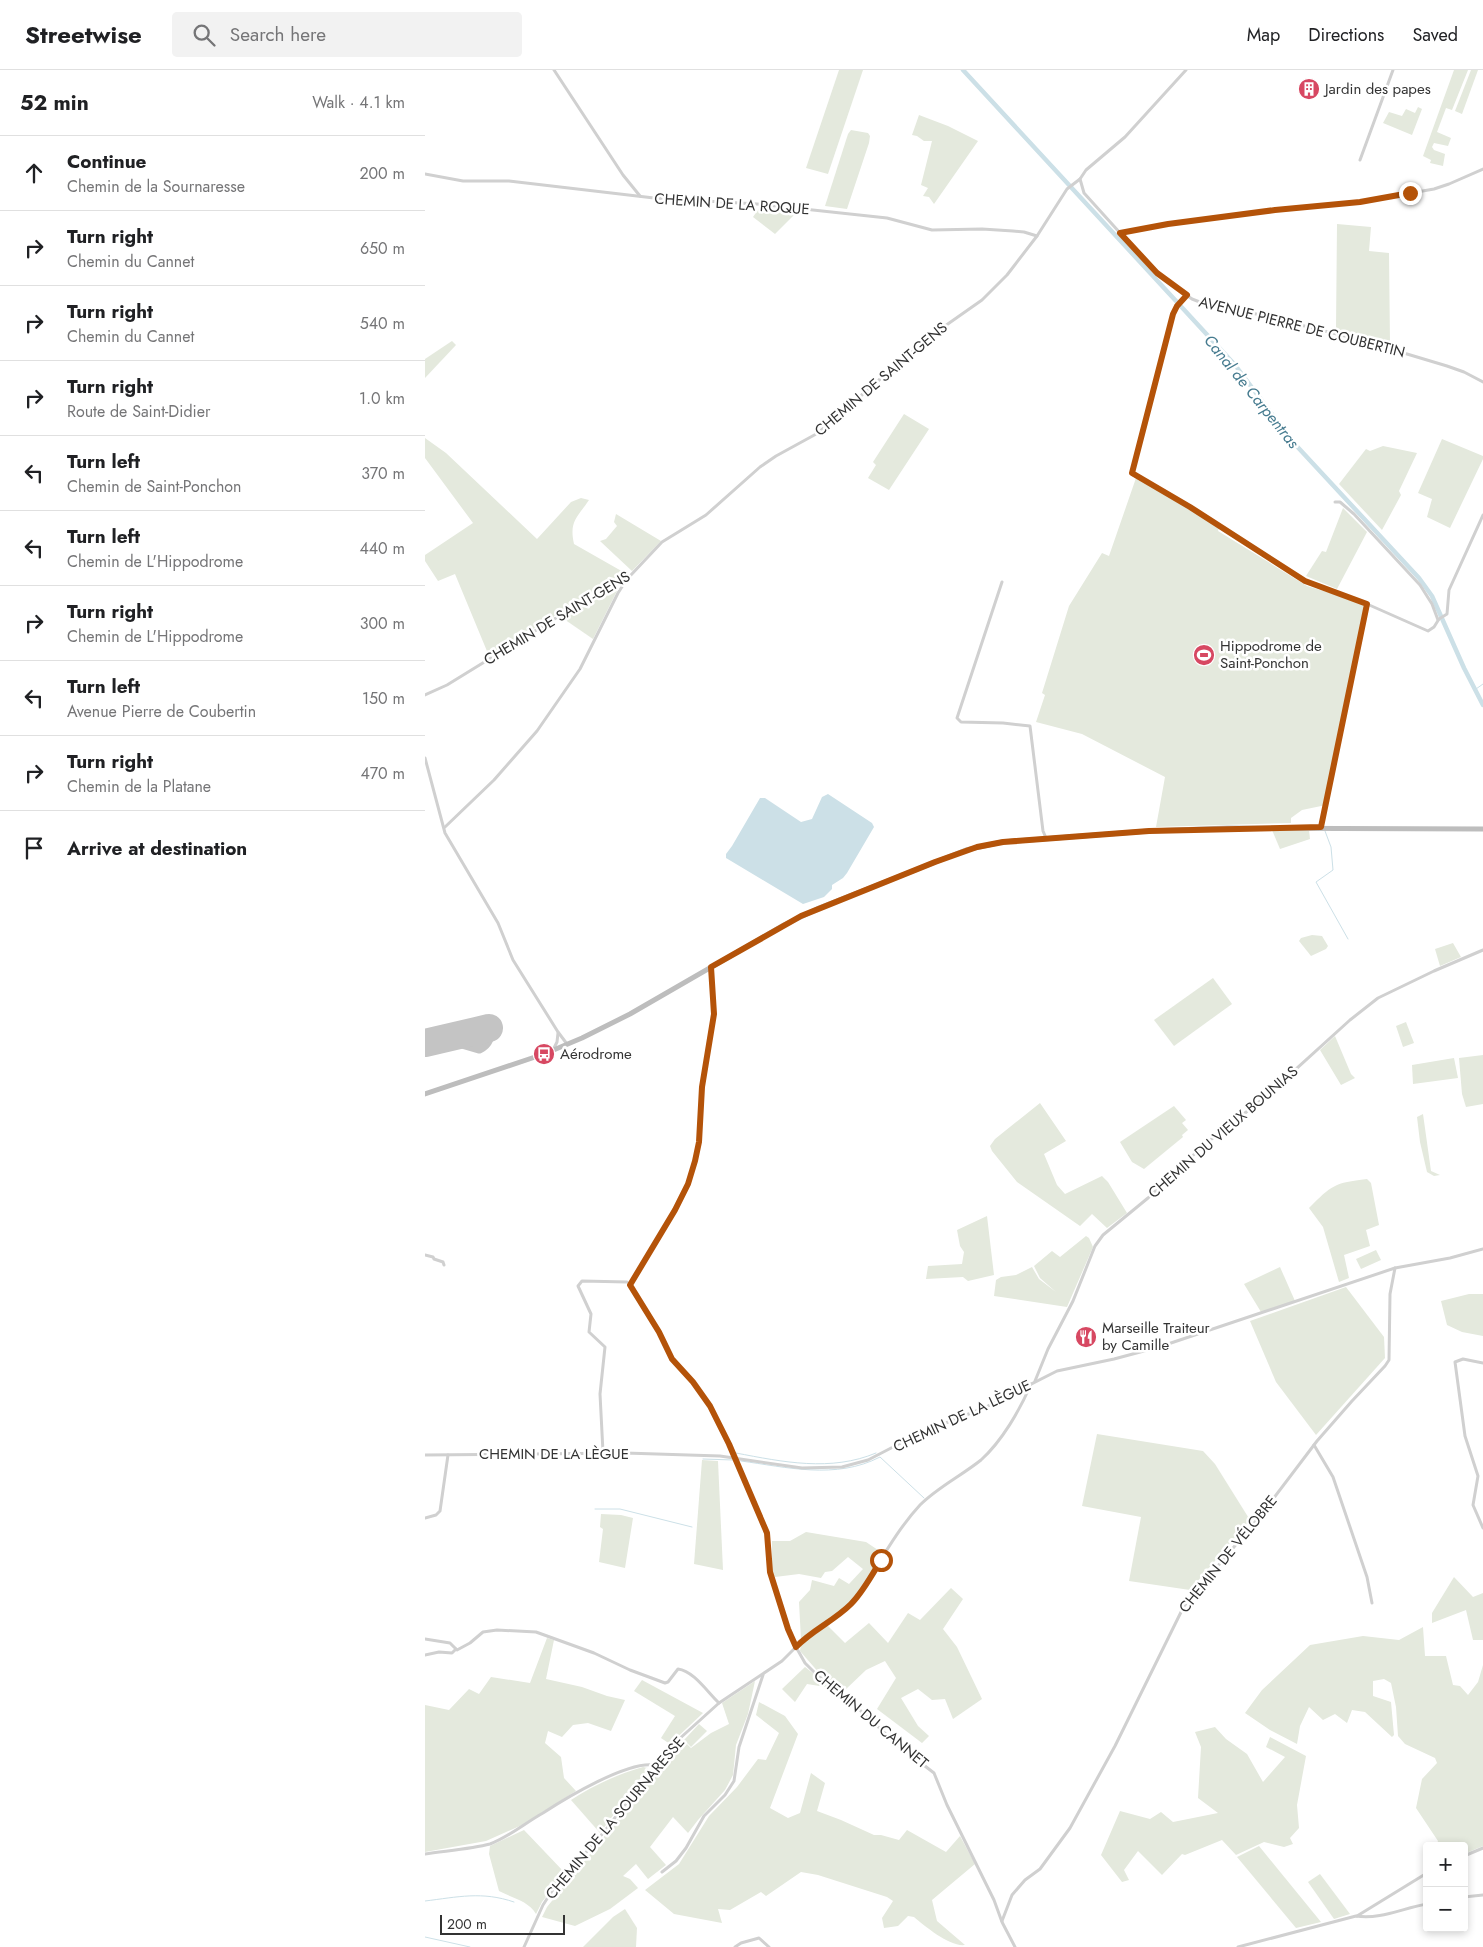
<!DOCTYPE html>
<html lang="en">
<head>
<meta charset="utf-8">
<style>
  body { margin:0; font-family:Jost,sans-serif; background:#f2f2f2; color:#202124 }
  .controls { position:absolute; right:15px; bottom:15px; display:grid; overflow:hidden; border-radius:5px; box-shadow:0 2px 8px #0003 }
  .controls button { width:45px; height:45px; display:grid; place-items:center; padding:0; border:0; border-bottom:1px solid #e0e0e0; background:#fff; color:#202124; font:25px sans-serif }
  .scale { position:absolute; left:15px; bottom:12px; width:125px; box-sizing:border-box; padding-left:5px; border:2px solid #333; border-top:0; font-size:14px; line-height:18px; white-space:nowrap; color:#333; -webkit-text-stroke:4px #fff; paint-order:stroke }
  .stop { position:absolute; width:15px; height:15px; margin:-11px; border:4px solid #b45309; border-radius:50%; background:#fff }
  .stop.end { background:#b45309; border-color:#fff; box-shadow:0 1px 5px #0008 }
  .list { margin:0; padding:0; list-style:none }
  h2 { display:flex; justify-content:space-between; align-items:center; height:65px; margin:0; padding:0 20px; font-size:21px }
  h2 small { font-size:16px; font-weight:400; color:#757577 }
  .list li { display:grid; grid-template-columns:32px 1fr auto; gap:15px; align-items:center; box-sizing:border-box; height:75px; padding:0 20px; border-top:1px solid #e0e0e0 }
  .list b { display:block; font-size:19px; white-space:nowrap }
  .list p { margin:0; font-size:16px; white-space:nowrap; color:#757577 }
  .list em { font-size:16px; font-style:normal; color:#757577 }
  .icon { flex:none; width:28px; height:28px; fill:none; stroke:currentColor; stroke-width:2; stroke-linecap:round; stroke-linejoin:round }
  .map { position:relative; flex:none; width:1058px; height:1877px; overflow:hidden }
  header { display:flex; align-items:center; gap:30px; box-sizing:border-box; height:70px; padding:0 25px; background:#fff; border-bottom:1px solid #e0e0e0 }
  header strong { font-size:24px }
  nav { display:flex; gap:28px; margin-inline-start:auto; font-size:18px }
  .search { width:350px; height:45px; background:#f2f2f2; display:flex; align-items:center; gap:12px; box-sizing:border-box; padding:0 18px; border-radius:5px; color:#757577; font-size:19px }
  main { display:flex }
  aside { flex:1; background:#fff }
  .map>svg:first-child { display:block }
  .green { fill:#e4e9dd }
  .water { fill:#cce0e7 }
  .lines { fill:none; stroke-linecap:round; stroke-linejoin:round }
  .stream { stroke:#cce0e7; stroke-width:1 }
  .canal { stroke:#cce0e7; stroke-width:4.5 }
  .taxiway { stroke:#c4c4c4; stroke-width:11 }
  .runway { stroke:#c4c4c4; stroke-width:28 }
  .street { stroke:#d0d0d0; stroke-width:3 }
  .secondary { stroke:#bdbdbd; stroke-width:5 }
  .route { stroke:#b45309; stroke-width:6 }
  .labels { text-anchor:middle; stroke-width:5; stroke-linejoin:round; paint-order:stroke }
  .poi-label { font-size:15px; fill:#333; stroke:#fff; text-anchor:start }
  .street-label { font-size:15px; fill:#333; stroke:#fff }
  .water-label { font-size:16px; font-style:italic; fill:#467b8f; stroke:#fff }
</style>
</head>
<body>
<header>
<strong>Streetwise</strong>
<div class="search"><svg class="icon" aria-label="search" viewBox="0 0 24 24"><circle cx="10" cy="10" r="6"/><path d="M15 15l6 6"/></svg>Search here</div>
<nav><a>Map</a><a>Directions</a><a>Saved</a></nav>
</header>
<main>
<aside>
<h2>52 min<small>Walk · 4.1 km</small></h2>
<ul class="list">
<li><svg class="icon" aria-label="ahead" viewBox="0 0 24 24"><path d="M12 20V5M6 11l6-6 6 6"/></svg><div><b>Continue</b><p>Chemin de la Sournaresse</p></div><em>200 m</em></li>
<li><svg class="icon" aria-label="right" viewBox="0 0 24 24"><path d="M7 20v-9h11M14 6l5 5-5 5"/></svg><div><b>Turn right</b><p>Chemin du Cannet</p></div><em>650 m</em></li>
<li><svg class="icon" aria-label="right" viewBox="0 0 24 24"><path d="M7 20v-9h11M14 6l5 5-5 5"/></svg><div><b>Turn right</b><p>Chemin du Cannet</p></div><em>540 m</em></li>
<li><svg class="icon" aria-label="right" viewBox="0 0 24 24"><path d="M7 20v-9h11M14 6l5 5-5 5"/></svg><div><b>Turn right</b><p>Route de Saint-Didier</p></div><em>1.0 km</em></li>
<li><svg class="icon" aria-label="left" viewBox="0 0 24 24"><path d="M17 20v-9H6M10 6l-5 5 5 5"/></svg><div><b>Turn left</b><p>Chemin de Saint-Ponchon</p></div><em>370 m</em></li>
<li><svg class="icon" aria-label="left" viewBox="0 0 24 24"><path d="M17 20v-9H6M10 6l-5 5 5 5"/></svg><div><b>Turn left</b><p>Chemin de L'Hippodrome</p></div><em>440 m</em></li>
<li><svg class="icon" aria-label="right" viewBox="0 0 24 24"><path d="M7 20v-9h11M14 6l5 5-5 5"/></svg><div><b>Turn right</b><p>Chemin de L'Hippodrome</p></div><em>300 m</em></li>
<li><svg class="icon" aria-label="left" viewBox="0 0 24 24"><path d="M17 20v-9H6M10 6l-5 5 5 5"/></svg><div><b>Turn left</b><p>Avenue Pierre de Coubertin</p></div><em>150 m</em></li>
<li><svg class="icon" aria-label="right" viewBox="0 0 24 24"><path d="M7 20v-9h11M14 6l5 5-5 5"/></svg><div><b>Turn right</b><p>Chemin de la Platane</p></div><em>470 m</em></li>
<li><svg class="icon" aria-label="arrive" viewBox="0 0 24 24"><path d="M6 21V4h12l-3 4 3 4H6"/></svg><div><b>Arrive at destination</b></div></li>
</ul>
</aside>
<div class="map">
<svg width="1058" height="1877" viewBox="0 0 1058 1877">
  <rect width="100%" height="100%" fill="#fff"/>
  <g class="green">
    <polygon points="414,0 438,0 403,104 381,98"/>
    <polygon points="1029,0 1043,0 1027,40 1021,38 1012,62 1026,68 1023,76 1009,73 1007,77 1009,80 1020,84 1018,96 1005,93 1006,90 998,86"/>
    <polygon points="1046,0 1053,0 1037,44 1030,41"/>
    <polygon points="993,37 997,39 987,65 958,53 964,42 977,46 981,39 990,43"/>
    <polygon points="494,45 523,56 553,71 509,134 504,127 498,126 503,118 496,115 507,71 499,71 492,66 487,65"/>
    <polygon points="426,60 443,63 445,66 444,73 422,139 400,136 423,64"/>
    <polygon points="335,137 339,137 373,141 350,164 328,147"/>
    <polygon points="912,154 946,157 944,181 964,183 965,273 911,259"/>
    <polygon points="27,271 31,275 0,308 0,289"/>
    <polygon points="479,344 504,359 464,420 443,408 451,395 448,392"/>
    <path d="M0,368L21,383L112,469L146,432L156,428L164,430C152,448 144,451 149,474L200,503L64,586L30,504L13,511L0,491V485L48,453L0,388Z"/>
    <polygon points="1017,369 1058,386 1058,389 1025,458 1002,447 1007,429 993,423"/>
    <polygon points="958,376 992,383 974,421 976,425 957,460 914,414 941,379 945,381"/>
    <polygon points="711,408 744,426 794,458 793,461 882,516 935,532 939,537 901,735 877,740 866,748 866,753 731,757 740,707 657,664 611,652 620,625 617,623 644,536 677,483 684,486"/>
    <polygon points="918,438 942,462 912,519 881,506 897,481 901,482"/>
    <polygon points="191,444 236,471 207,501 175,471 181,469 192,456 189,452"/>
    <polygon points="192,516 192,521 168,569 136,547"/>
    <polygon points="847,760 884,760 885,769 855,779"/>
    <polygon points="887,865 897,866 903,876 901,879 886,886 874,871 876,868"/>
    <polygon points="1028,873 1036,887 1015,896 1010,879"/>
    <polygon points="788,908 807,934 749,976 729,950"/>
    <polygon points="981,952 989,973 978,977 971,956"/>
    <polygon points="910,966 926,1004 930,1008 916,1015 895,980"/>
    <polygon points="1058,985 1058,1034 1041,1037 1037,1024 1034,988"/>
    <polygon points="1029,988 1033,1008 988,1014 987,995"/>
    <polygon points="615,1033 641,1071 619,1084 632,1115 640,1124 677,1106 683,1112 702,1143 682,1158 667,1144 655,1156 592,1112 567,1081 565,1076 570,1069"/>
    <polygon points="749,1036 761,1050 757,1053 763,1060 757,1065 758,1067 719,1099 707,1092 695,1072"/>
    <polygon points="998,1044 1006,1101 1015,1105 1009,1106 1002,1102 995,1072 992,1047"/>
    <path d="M942,1109L946,1113L954,1155L941,1160L945,1176L919,1185L924,1208L914,1212L898,1157L884,1138C907,1115 909,1113 942,1109Z"/>
    <polygon points="562,1146 569,1205 543,1211 538,1207 501,1209 503,1196 537,1194 539,1182 535,1176 532,1160"/>
    <polygon points="661,1166 664,1168 668,1177 642,1237 569,1226 571,1210 576,1207 591,1205 607,1197 614,1209 631,1222 615,1208 609,1196 627,1181 635,1187"/>
    <polygon points="951,1180 956,1190 936,1199 931,1189"/>
    <polygon points="855,1197 870,1231 836,1242 819,1214"/>
    <polygon points="921,1217 959,1267 960,1288 891,1365 851,1312 825,1251"/>
    <polygon points="1044,1224 1058,1224 1058,1266 1037,1262 1022,1255 1016,1231"/>
    <polygon points="672,1364 778,1381 790,1394 825,1450 765,1520 704,1511 716,1447 657,1436"/>
    <polygon points="277,1390 293,1391 298,1500 269,1494"/>
    <polygon points="176,1444 196,1445 208,1448 200,1498 174,1492 178,1459 175,1457"/>
    <path d="M381,1462L441,1472L456,1482C452,1503 428,1532 411,1545C399,1553 386,1560 376,1570L374,1532L385,1520L387,1510L409,1516L414,1508L424,1514L438,1499L423,1487L407,1501L400,1502L396,1508L374,1504L350,1507L347,1502V1471H365Z"/>
    <polygon points="1029,1507 1048,1527 1058,1523 1058,1570 1048,1570 1041,1540 1007,1553 1007,1543"/>
    <polygon points="526,1518 538,1529 518,1559 532,1577 557,1629 528,1649 520,1629 507,1630 493,1619 476,1628 493,1656 504,1666 497,1673 452,1639 471,1608 460,1591 441,1600 420,1620 395,1604 375,1581 376,1573 393,1559 402,1555 420,1573 444,1553 463,1573 483,1543 495,1550"/>
    <polygon points="998,1557 1000,1586 1021,1586 1028,1615 1035,1616 1043,1625 1053,1612 1058,1595 1058,1776 1039,1784 1039,1776 1011,1776 1013,1771 991,1738 997,1709 1012,1693 1010,1688 980,1674 973,1666 971,1637 966,1613 959,1609 948,1611 948,1626 966,1632 969,1665 967,1667 940,1642 927,1640 922,1653 910,1644 898,1650 884,1637 875,1656 872,1674 845,1660 820,1643 837,1620 885,1575 938,1566 974,1570"/>
    <polygon points="122,1568 129,1570 121,1609 157,1617 182,1626 200,1630 186,1661 163,1653 148,1655 137,1667 123,1661 120,1673 136,1687 139,1708 151,1721 97,1755 61,1771 0,1782 0,1635 24,1640 44,1619 54,1624 66,1607 105,1613"/>
    <polygon points="380,1597 407,1618 382,1614 370,1632 357,1619"/>
    <polygon points="217,1610 278,1643 245,1674 236,1668 250,1646 209,1621"/>
    <polygon points="330,1611 323,1644 311,1675 308,1705 300,1720 273,1750 263,1763 248,1747 225,1777 241,1795 223,1809 211,1794 198,1806 205,1809 213,1818 185,1839 150,1856 117,1847 122,1837 178,1768 233,1694 257,1669 266,1678 286,1663 304,1654 297,1633"/>
    <path d="M334,1632L360,1646L373,1664L345,1738L363,1748L375,1743L386,1703L400,1713L392,1741L416,1750L449,1765H456L474,1770L482,1760L521,1782L535,1766L550,1794L507,1830L512,1851L540,1875C525,1877 501,1857 489,1847L483,1846L473,1856L459,1858L457,1848L468,1831L462,1827L393,1805L376,1802L341,1826L336,1822L305,1840L293,1839L297,1853L249,1844L220,1820L254,1794L284,1746L312,1717L333,1689L341,1690L354,1663L331,1645Z"/>
    <polygon points="274,1654 282,1661 266,1677 259,1670"/>
    <polygon points="790,1657 801,1669 822,1684 838,1712 860,1687 841,1677 845,1667 881,1686 872,1735 874,1758 865,1768 868,1774 859,1777 839,1772 811,1785 797,1770 760,1785 757,1784 737,1805 713,1781 699,1800 704,1810 697,1812 676,1785 695,1741 725,1749 736,1742 748,1752 793,1743 773,1728 776,1677 770,1662"/>
    <path d="M218,1697L223,1698L175,1763L146,1730C167,1716 193,1704 218,1697Z"/>
    <path d="M99,1760L140,1803L117,1832L111,1844C104,1831 87,1828 74,1821L64,1784L65,1776Z"/>
    <polygon points="834,1776 896,1852 871,1858 812,1787"/>
    <polygon points="895,1804 925,1844 909,1849 883,1812"/>
    <polygon points="200,1839 212,1858 211,1877 158,1877 188,1847"/>
  </g>
  <polygon class="water" points="403,724 447,753 449,757 422,803 418,808 407,815 407,819 399,827 378,834 301,788 301,784 307,776 335,728 340,728 376,752 387,749 397,727"/>
  <g class="lines">
    <g class="stream">
      <polyline points="1051,619 1058,614"/>
      <polyline points="900,761 906,777 908,800 891,812 923,869"/>
      <path d="M311,1383C358,1392 406,1402 451,1383"/>
      <polyline points="278,1389 308,1390"/>
      <path d="M316,1391C361,1397 411,1410 455,1387L499,1428"/>
      <polyline points="170,1439 195,1439 267,1457"/>
      <path d="M0,1831C33,1827 57,1821 89,1832"/>
      <polyline points="0,1867 45,1877"/>
    </g>
    <polyline class="canal" points="538,0 810,295 867,371 994,508 1007,526 1039,598 1058,635"/>
    <path class="taxiway" d="M20,968L54,978C62,974 67,966 60,959"/>
    <polyline class="runway" points="0,973 64,958"/>
    <g class="street">
      <polyline points="129,0 198,105 215,126"/>
      <polyline points="935,90 968,0"/>
      <polyline points="0,104 38,111 84,111 229,128 332,134 462,148 507,160 557,159 588,161 599,162 612,166"/>
      <polyline points="655,109 659,123 724,195 742,211 767,229 785,236 827,243 932,269 1022,296 1039,302 1058,312"/>
      <polyline points="696,163 743,154 850,140 935,132 1009,119 1024,114 1058,99"/>
      <polyline points="762,225 752,236 748,244 707,401 708,405 765,437 880,511 942,534 1003,561 1009,557 1014,549 1022,544 1024,520 1058,445"/>
      <polyline points="910,432 915,432 929,444 995,515 1007,534 1013,550"/>
      <polyline points="577,512 532,648 536,652 578,653 605,656 618,761 621,768"/>
      <polyline points="0,625 22,615 131,548 205,506 237,472 281,445 335,397 351,386 393,363 500,270 557,230 582,205 612,166 642,119 655,109 661,100 700,67 761,0"/>
      <polyline points="0,688 20,763 73,853 88,890 133,962 142,974"/>
      <polyline points="20,757 69,710 112,661 155,599 193,523 204,506"/>
      <polyline points="896,757 942,534"/>
      <polyline points="286,898 289,944 277,1017 274,1072 270,1091 263,1114 251,1140 205,1215 233,1262 247,1289 268,1312 285,1336 304,1374 342,1463 345,1502 363,1559 371,1577 380,1593 393,1606 413,1620 474,1676 509,1703 522,1735 569,1830 577,1852 590,1877"/>
      <polyline points="128,980 132,972 133,963"/>
      <polyline points="0,1185 8,1187 9,1189 18,1192 19,1195"/>
      <polyline points="1058,1293 1038,1289 1030,1292 1040,1366 1053,1406 1048,1435 1058,1458"/>
      <polyline points="610,1311 623,1279 648,1231 670,1176 678,1165 723,1128 780,1074 838,1029 925,950 953,928 1009,901 1058,880"/>
      <polyline points="889,1375 908,1407 942,1507 947,1533"/>
      <polyline points="178,1382 175,1324 180,1277 164,1262 166,1244 153,1216 157,1211 202,1212"/>
      <polyline points="0,1385 200,1383 295,1386 377,1398 417,1397 443,1390 495,1363 559,1338 632,1301 689,1289 734,1277 970,1198 1025,1188 1058,1179"/>
      <polyline points="0,1448 11,1445 15,1441 23,1385"/>
      <path d="M0,1569L25,1573L32,1580L45,1573L58,1562L72,1560L111,1562L169,1583L205,1600L240,1613L243,1612L253,1599C269,1601 283,1623 294,1633"/>
      <polyline points="0,1585 14,1582 27,1583 31,1579"/>
      <path d="M0,1784C19,1781 46,1779 65,1774C84,1767 100,1753 118,1743C141,1728 202,1691 229,1695"/>
      <polyline points="1039,1786 1058,1778"/>
      <polyline points="237,1802 251,1791 261,1778 279,1746 300,1725 309,1711 314,1677 338,1605"/>
      <polyline points="1039,1827 1058,1825"/>
      <polyline points="932,1846 1002,1803"/>
      <polyline points="577,1851 587,1825 600,1810 615,1799 645,1758 690,1676 759,1536 836,1445 892,1371 927,1331 960,1296 964,1290 965,1224 970,1198"/>
      <path d="M99,1877L118,1835L127,1821L179,1762L242,1680L294,1633L357,1591L383,1565L408,1549L433,1526C453,1496 470,1462 495,1435C513,1417 536,1406 556,1390C577,1371 595,1340 606,1314"/>
      <polyline points="310,1877 316,1873 334,1868 344,1877"/>
      <path d="M813,1877L931,1846C955,1850 978,1838 1002,1834"/>
    </g>
    <polyline class="secondary" points="0,1024 119,984 157,968 205,944 359,855 394,838 541,780 577,772 724,761 803,758 1058,759"/>
  </g>
  <g class="lines">
    <path class="route" d="M456,1490C447,1505 438,1522 426,1534C409,1551 387,1560 371,1577L363,1559L345,1502L342,1463L304,1374L285,1336L268,1312L247,1289L234,1262L205,1215L250,1140L263,1114L270,1091L274,1072L277,1017L289,944L286,897L376,846L510,792L552,777L578,772L724,761L896,757L942,534L880,511L765,437L707,403L748,244L752,236L762,225L732,203L695,163L743,154L850,140L935,132L985,123"/>
  </g>
  <defs>
    <g id="building-disc" transform="scale(1.125)"><circle r="9.5" fill="#d74862" stroke="#fff"/><path d="M-4-6H4V6H1V3H-1V6H-4ZM-2.5-4.3h1.7v1.8h-1.7ZM.8-4.3h1.7v1.8H.8ZM-2.5-1h1.7V.8h-1.7ZM.8-1h1.7V.8H.8Z" fill="#fff"/></g>
    <g id="stadium-disc" transform="scale(1.125)"><circle r="9.5" fill="#d74862" stroke="#fff"/><path d="M0-5a6.5 5 0 1 0 0 10a6.5 5 0 1 0 0-10ZM-3.5-1.8h7v3.6h-7Z" fill="#fff"/></g>
    <g id="bus-disc" transform="scale(1.125)"><circle r="9.5" fill="#d74862" stroke="#fff"/><path d="M-5-6H5V4H4V6H2V4H-2V6H-4V4H-5ZM-3.5-4V0h7V-4ZM-3.5 1.2v1.5H-2V1.2ZM2 1.2v1.5H3.5V1.2Z" fill="#fff"/></g>
    <g id="restaurant-disc" transform="scale(1.125)"><circle r="9.5" fill="#d74862" stroke="#fff"/><path d="M-5-6h1v4h1v-4h1v4h1v-4h1v5L-1.5 .5V6h-2V.5L-5-1ZM5-6V6H3V1.5H1.5Q1.5-4 5-6Z" fill="#fff"/></g>
  </defs>
  <g fill-rule="evenodd">
    <use href="#building-disc" x="884" y="19"/>
    <use href="#stadium-disc" x="779" y="585"/>
    <use href="#bus-disc" x="119" y="984"/>
    <use href="#restaurant-disc" x="661" y="1267"/>
  </g>
  <g class="labels">
    <g class="poi-label">
      <text x="900" y="24">Jardin des papes</text>
      <text x="795" y="581">Hippodrome de<tspan x="795" dy="17">Saint-Ponchon</tspan></text>
      <text x="135" y="989">Aérodrome</text>
      <text x="677" y="1263">Marseille Traiteur<tspan x="677" dy="17">by Camille</tspan></text>
    </g>
    <g class="street-label">
      <text transform="translate(307 134) rotate(4)" y="5">CHEMIN DE LA ROQUE</text>
      <text transform="translate(877 257) rotate(14)" y="5">AVENUE PIERRE DE COUBERTIN</text>
      <text transform="translate(456 309) rotate(-40)" y="5">CHEMIN DE SAINT-GENS</text>
      <text transform="translate(132 548) rotate(-31)" y="5">CHEMIN DE SAINT-GENS</text>
      <text transform="translate(798 1062) rotate(-41)" y="5">CHEMIN DU VIEUX BOUNIAS</text>
      <text transform="translate(537 1346) rotate(-25)" y="5">CHEMIN DE LA LÈGUE</text>
      <text x="129" y="1389">CHEMIN DE LA LÈGUE</text>
      <text transform="translate(803 1484) rotate(-51)" y="5">CHEMIN DE VÉLOBRE</text>
      <text transform="translate(446 1649) rotate(40)" y="5">CHEMIN DU CANNET</text>
      <text transform="translate(190 1748) rotate(-50)" y="5">CHEMIN DE LA SOURNARESSE</text>
    </g>
    <g class="water-label">
      <text transform="translate(827 321) rotate(51)" y="6">Canal de Carpentras</text>
    </g>
  </g>
</svg>
<div class="controls">
<button>+</button>
<button>−</button>
</div>
<div class="scale">200 m</div>
<div class="stop" style="left:456px;top:1490px"></div>
<div class="stop end" style="left:985px;top:123px"></div>
</div>
</main>
</body>
</html>
